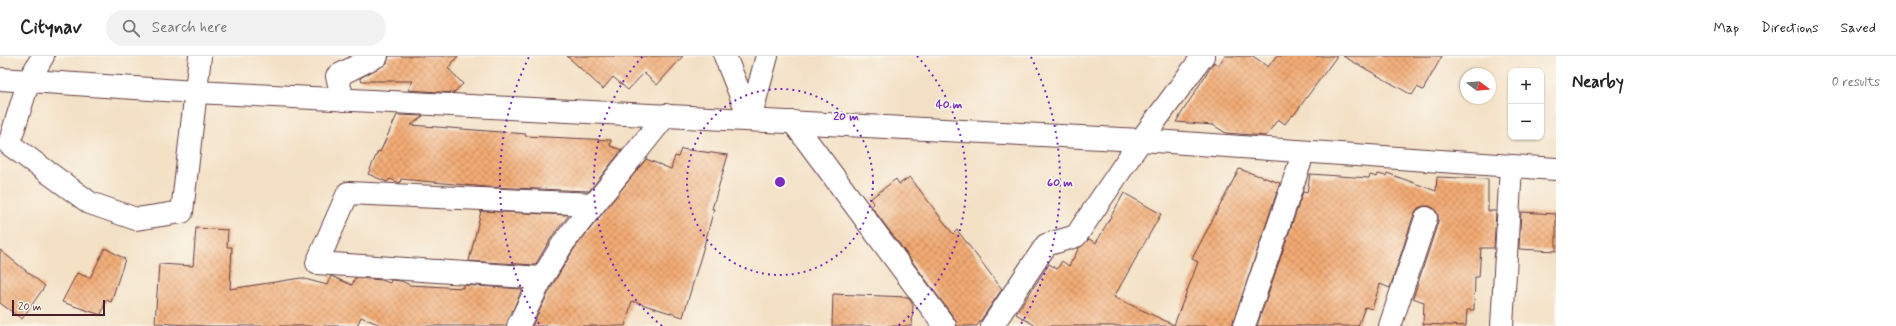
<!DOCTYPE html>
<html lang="en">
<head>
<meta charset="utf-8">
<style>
  body { margin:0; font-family:Mynerve,sans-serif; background:#f2f2f2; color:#222 }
  .controls { position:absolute; right:12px; top:12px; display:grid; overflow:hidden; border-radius:8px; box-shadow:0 1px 3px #0004 }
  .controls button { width:36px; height:36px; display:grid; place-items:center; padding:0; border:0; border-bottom:1px solid #e0e0e0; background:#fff; color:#222; font:20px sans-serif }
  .compass { position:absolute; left:1460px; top:12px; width:36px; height:36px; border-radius:50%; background:#fff; box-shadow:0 1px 3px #0004; rotate:106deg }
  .scale { position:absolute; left:12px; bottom:10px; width:93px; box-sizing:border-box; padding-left:4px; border:2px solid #4a1f2b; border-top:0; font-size:11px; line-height:14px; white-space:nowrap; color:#4a1f2b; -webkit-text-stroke:3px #fbf7ec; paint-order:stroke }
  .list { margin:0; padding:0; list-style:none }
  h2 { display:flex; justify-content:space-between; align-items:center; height:52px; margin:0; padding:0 16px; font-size:17px }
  h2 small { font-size:13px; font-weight:400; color:#767676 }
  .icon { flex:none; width:22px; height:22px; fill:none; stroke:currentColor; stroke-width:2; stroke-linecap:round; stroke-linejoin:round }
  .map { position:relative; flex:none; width:1556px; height:270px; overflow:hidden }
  header { display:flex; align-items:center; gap:24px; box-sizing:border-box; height:56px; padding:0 20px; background:#fff; border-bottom:1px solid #e0e0e0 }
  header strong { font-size:19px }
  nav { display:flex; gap:22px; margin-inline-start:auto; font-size:14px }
  .search { width:280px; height:36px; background:#f2f2f2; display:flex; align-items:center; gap:10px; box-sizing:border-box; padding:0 14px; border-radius:22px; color:#767676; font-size:15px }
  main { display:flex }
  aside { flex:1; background:#fff }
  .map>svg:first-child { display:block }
  .building { fill:url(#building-cross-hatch) }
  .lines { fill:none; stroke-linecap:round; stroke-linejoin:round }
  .minor-casing { stroke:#633c42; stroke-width:24 }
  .minor { stroke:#fff; stroke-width:22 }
  .ring { fill:none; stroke:#7b2cbf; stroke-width:2; stroke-dasharray:2 4 }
  .centre { fill:#7b2cbf; stroke:#fbf7ec; stroke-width:2 }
  .ring-label { font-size:12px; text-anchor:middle; font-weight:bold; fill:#7b2cbf; stroke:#fbf7ec; stroke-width:3.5; stroke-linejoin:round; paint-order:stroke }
</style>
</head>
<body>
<header>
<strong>Citynav</strong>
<div class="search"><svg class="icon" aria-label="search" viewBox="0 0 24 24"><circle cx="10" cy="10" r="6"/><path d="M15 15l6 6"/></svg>Search here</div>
<nav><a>Map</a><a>Directions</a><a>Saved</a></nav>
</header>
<main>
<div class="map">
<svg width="1556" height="270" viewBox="0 0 1556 270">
  <defs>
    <pattern id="building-cross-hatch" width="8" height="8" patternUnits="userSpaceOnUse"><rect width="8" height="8" fill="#f2ab75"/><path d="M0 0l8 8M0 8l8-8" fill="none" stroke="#c68b60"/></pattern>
  </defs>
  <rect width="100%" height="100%" fill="#fbf7ec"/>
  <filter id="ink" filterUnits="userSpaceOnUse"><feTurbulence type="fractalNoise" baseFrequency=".025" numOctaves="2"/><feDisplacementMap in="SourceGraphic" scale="8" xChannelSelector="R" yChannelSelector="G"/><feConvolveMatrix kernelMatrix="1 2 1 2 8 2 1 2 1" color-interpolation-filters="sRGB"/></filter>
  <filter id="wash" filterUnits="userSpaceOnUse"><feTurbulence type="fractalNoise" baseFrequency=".012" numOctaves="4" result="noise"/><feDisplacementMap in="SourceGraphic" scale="16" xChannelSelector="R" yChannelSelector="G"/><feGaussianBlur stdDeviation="0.9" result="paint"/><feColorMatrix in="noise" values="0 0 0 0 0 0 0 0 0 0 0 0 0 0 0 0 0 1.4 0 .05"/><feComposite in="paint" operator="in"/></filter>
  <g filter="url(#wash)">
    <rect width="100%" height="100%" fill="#f3e0c5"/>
    <g id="blocks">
      <g class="building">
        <polygon points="389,0 458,0 448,12 463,28 453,37 408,34 413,25 362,25 360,22 387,7"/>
        <polygon points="567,0 683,0 657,29 644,17 628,34 613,21 603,33"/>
        <polygon points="1225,0 1253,0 1268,11 1276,0 1337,0 1293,60 1292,59 1285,68 1278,63 1266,80 1226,77 1213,69 1176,66 1214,6 1218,10"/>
        <polygon points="1343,0 1442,0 1423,34 1417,31 1412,39"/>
        <polygon points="397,59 423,60 411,69 526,78 525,80 611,84 610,90 622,94 589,135 486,131 401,123 400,127 390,123 387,126 368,118 378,95 380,96"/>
        <polygon points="681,93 728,99 712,153 714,153 704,190 683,261 632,245 625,270 532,270 553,228 574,193 646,103 671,113 675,100 678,101"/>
        <polygon points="1239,113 1280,127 1232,270 1036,270 1016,258 1049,208 1057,213 1062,205 1069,210 1079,192 1089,183 1096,187 1124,137 1161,158 1114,241 1174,269 1198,206 1192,203"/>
        <polygon points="1387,117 1436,135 1437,121 1488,123 1488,155 1496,155 1494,192 1481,192 1479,221 1475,221 1474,254 1467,254 1466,270 1423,268 1424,246 1413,242 1438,166 1438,159 1435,153 1430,150 1424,150 1418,152 1414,158 1390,232 1380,228 1372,253 1365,251 1358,270 1257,270 1303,136 1307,137 1310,118 1369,122 1370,119 1377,121 1378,118 1386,120"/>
        <polygon points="910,121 953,178 957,174 1002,233 977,270 957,270 955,263 871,150 874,148 870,143 896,123 899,128"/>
        <polygon points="481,155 569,159 553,179 535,209 469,205"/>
        <polygon points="1521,156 1556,158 1556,195 1519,193"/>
        <polygon points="196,172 228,174 227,191 232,191 230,233 301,222 327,229 331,220 352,229 355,222 382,224 390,227 391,224 401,225 410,229 463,232 463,229 522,233 506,270 383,270 361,261 357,270 207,270 155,267 159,208 193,210"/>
        <polygon points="105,192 125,203 111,246 106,244 101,259 62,246 77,217 90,222"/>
        <polygon points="0,194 45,230 22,263 0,247"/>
        <polygon points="833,238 908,241 913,249 912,270 832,270"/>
      </g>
    </g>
  </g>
  <g filter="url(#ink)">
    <use href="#blocks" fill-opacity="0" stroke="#633c42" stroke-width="1"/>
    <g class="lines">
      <g class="minor-casing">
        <g id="minor">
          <polyline points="43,0 29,24 9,88 90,147 136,163 182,156 200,0"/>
          <polyline points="725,0 750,63"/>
          <polyline points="0,23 195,36 1141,84 1556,113"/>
          <polyline points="343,44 337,20 377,0"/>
          <polyline points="750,63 767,0"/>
          <polyline points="793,66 945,270"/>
          <polyline points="542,222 317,207 348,137 594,148"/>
          <polyline points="518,270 542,222 564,186 666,59"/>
          <polyline points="992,270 1046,189 1076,180 1141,84 1203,0"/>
          <polyline points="1244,270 1300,107"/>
          <polyline points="1390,270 1426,162"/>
          <polyline points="1502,270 1511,110"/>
        </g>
      </g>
      <use href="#minor" class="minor"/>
    </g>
  </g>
  <g class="ring">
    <circle cx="780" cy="126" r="93"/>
    <path d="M662 270A186 186 0 0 1 643 0M917 0A186 186 0 0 1 898 270"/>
    <path d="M539 268A280 280 0 0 1 529 1M1031 1A280 280 0 0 1 1021 268"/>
  </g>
  <circle cx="780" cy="126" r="6" class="centre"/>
  <g class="ring-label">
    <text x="949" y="52">40 m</text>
    <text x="846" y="64">20 m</text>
    <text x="1060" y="130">60 m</text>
  </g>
</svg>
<div class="controls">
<button>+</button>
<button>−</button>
</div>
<svg class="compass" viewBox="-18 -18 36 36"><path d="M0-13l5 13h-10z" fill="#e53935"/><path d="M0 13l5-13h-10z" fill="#767676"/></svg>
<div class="scale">20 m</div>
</div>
<aside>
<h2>Nearby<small>0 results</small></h2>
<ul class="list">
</ul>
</aside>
</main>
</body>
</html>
